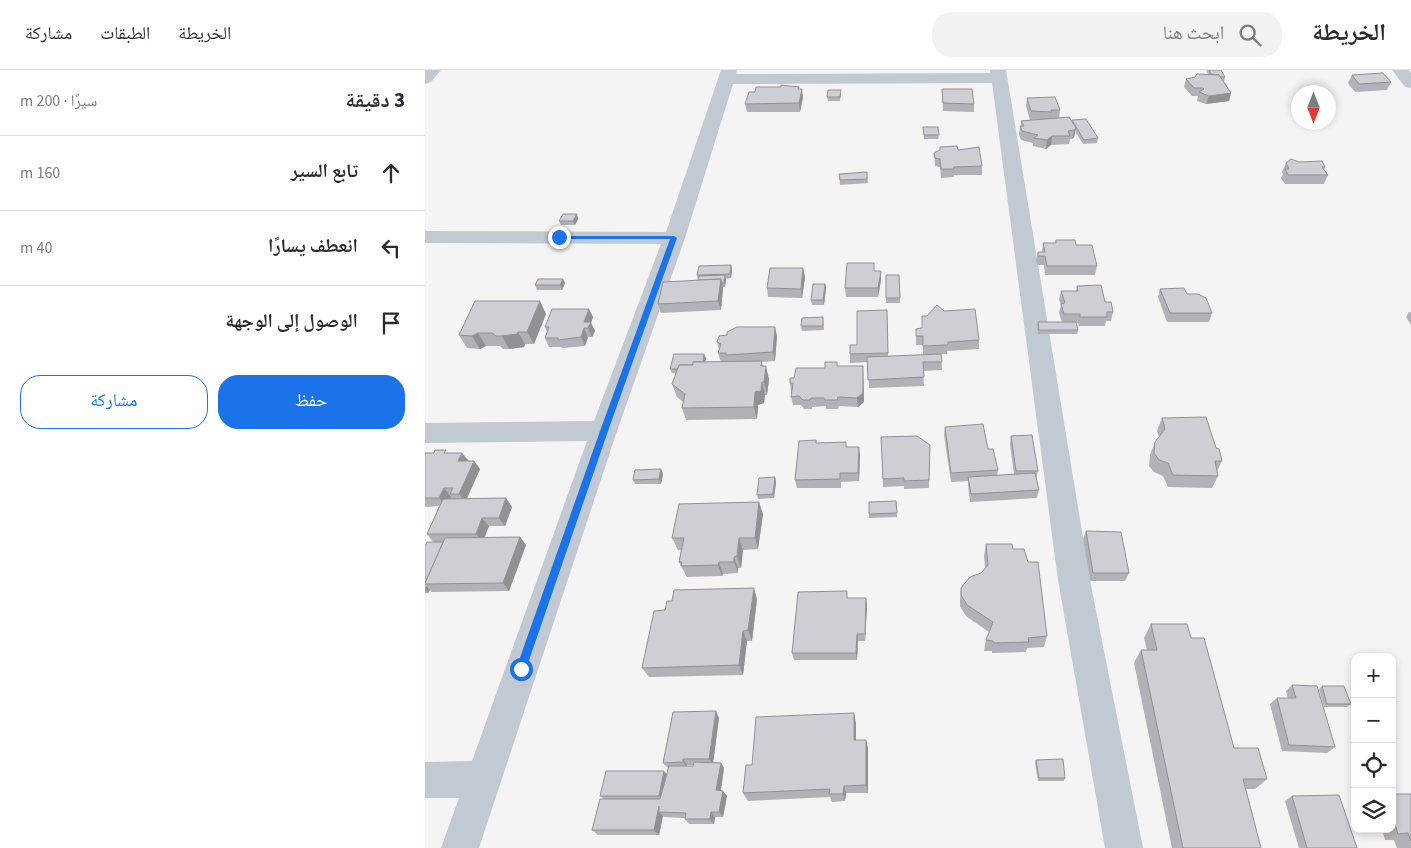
<!DOCTYPE html>
<html lang="ar">
<head>
<meta charset="utf-8">
<style>
  body { margin:0; font-family:"Source Sans 3","Noto Naskh Arabic",sans-serif; background:#f2f2f3; color:#2b2b33; direction:rtl }
  .controls { position:absolute; right:15px; bottom:15px; display:grid; overflow:hidden; border-radius:10px; box-shadow:0 2px 8px #0003 }
  .controls button { width:45px; height:45px; display:grid; place-items:center; padding:0; border:0; border-bottom:1px solid #e1e1e2; background:#fff; color:#2b2b33; font:25px sans-serif }
  .compass { position:absolute; left:866px; top:15px; width:45px; height:45px; border-radius:50%; background:#fff; box-shadow:0 2px 8px #0003; rotate:180deg }
  .stop { position:absolute; width:15px; height:15px; margin:-11px; border:4px solid #1a73e8; border-radius:50%; background:#fff }
  .stop.end { background:#1a73e8; border-color:#fff; box-shadow:0 1px 5px #0008 }
  .list { margin:0; padding:0; list-style:none }
  h2 { display:flex; justify-content:space-between; align-items:center; height:65px; margin:0; padding:0 20px; font-size:21px }
  h2 small { font-size:16px; font-weight:400; color:#7c7c81 }
  .list li { display:grid; grid-template-columns:32px 1fr auto; gap:15px; align-items:center; box-sizing:border-box; height:75px; padding:0 20px; border-top:1px solid #e1e1e2 }
  .list b { display:block; font-size:19px; white-space:nowrap }
  .list em { font-size:16px; font-style:normal; color:#7c7c81 }
  .actions { display:flex; gap:10px; padding:15px 20px }
  .actions a { flex:1; padding:11px 0; border:1px solid #1a73e8; border-radius:20px; text-align:center; font-size:18px; color:#1a73e8 }
  .actions .main { background:#1a73e8; color:#fff }
  .icon { flex:none; width:28px; height:28px; fill:none; stroke:currentColor; stroke-width:2; stroke-linecap:round; stroke-linejoin:round }
  .map { position:relative; flex:none; width:986px; height:778px; overflow:hidden; direction:ltr }
  header { display:flex; align-items:center; gap:30px; box-sizing:border-box; height:70px; padding:0 25px; background:#fff; border-bottom:1px solid #e1e1e2 }
  header strong { font-size:24px }
  nav { display:flex; gap:28px; margin-inline-start:auto; font-size:18px }
  .search { width:350px; height:45px; background:#f2f2f3; display:flex; align-items:center; gap:12px; box-sizing:border-box; padding:0 18px; border-radius:20px; color:#7c7c81; font-size:19px }
  main { display:flex }
  aside { flex:1; background:#fff }
  .map>svg:first-child { display:block }
  .lines { fill:none; stroke-linecap:round; stroke-linejoin:round }
  .street { fill:#c1cad2; fill-rule:evenodd }
  .wall { fill:#b0b2b7; fill-rule:evenodd }
  .shaded-wall { fill:#909195 }
  .building { fill:#cdcfd5; stroke:#909195 }
  .route { fill:#1a73e8 }
</style>
</head>
<body>
<header>
<strong>الخريطة</strong>
<div class="search"><svg class="icon" aria-label="search" viewBox="0 0 24 24"><circle cx="10" cy="10" r="6"/><path d="M15 15l6 6"/></svg>ابحث هنا</div>
<nav><a>الخريطة</a><a>الطبقات</a><a>مشاركة</a></nav>
</header>
<main>
<div class="map">
<svg width="986" height="778" viewBox="0 0 986 778">
  <rect width="100%" height="100%" fill="#f5f3f3"/>
  <g class="lines">
    <g class="street">
      <polygon points="0,0 16,0 6,12 0,14"/>
      <polygon points="296,0 312,0 311,4 565,3 565,0 581,0 665,510 718,778 680,778 633,510 567,13 308,14 260,168 192,361 54,778 16,778 34,728 0,728 0,692 47,691 162,371 0,373 0,353 169,351 236,174 0,173 0,161 241,162"/>
      <polygon points="967,0 984,0 986,3 986,18 980,17"/>
    </g>
  </g>
  <g class="wall">
    <polygon points="781,0 796,0 800,7 799,11 806,23 804,31 781,34 772,31 773,26 767,26 759,17 761,9 783,4"/>
    <polygon points="927,5 966,12 962,20 930,22 923,13"/>
    <polygon points="374,19 378,27 375,42 322,42 320,34 330,22"/>
    <polygon points="517,19 549,34 549,42 518,41"/>
    <polygon points="416,24 415,31 403,31 402,27"/>
    <polygon points="602,28 635,40 634,48 647,51 647,50 673,68 672,73 658,74 650,61 649,67 647,69 645,69 644,74 626,75 621,79 608,76 608,73 596,70 594,65 595,56 596,56 596,51 611,50 605,50 601,36"/>
    <polygon points="498,57 514,65 513,69 499,69"/>
    <polygon points="533,80 557,96 557,105 529,105 529,107 516,108 515,97 510,96 509,83"/>
    <polygon points="874,92 900,97 899,100 903,105 899,114 860,114 856,108 858,104 857,102 861,93"/>
    <polygon points="442,102 443,113 415,115 414,104"/>
    <polygon points="152,144 153,149 150,155 136,155 134,151"/>
    <polygon points="631,170 651,175 672,196 670,205 620,205 619,195 612,195 611,191 613,182 617,182 618,173 630,173"/>
    <polygon points="306,195 307,200 306,208 301,209 300,217 298,217 296,240 236,243 233,234 273,210 272,205"/>
    <polygon points="378,198 380,207 377,228 343,227 342,218"/>
    <polygon points="449,201 456,201 456,210 453,227 421,227 420,218"/>
    <polygon points="461,205 474,205 475,233 461,233"/>
    <polygon points="138,209 140,213 137,220 112,220 110,215"/>
    <polygon points="400,214 401,218 399,235 387,235 386,230"/>
    <polygon points="652,216 680,232 688,242 686,251 681,251 680,256 654,256 653,253 651,253 653,260 652,264 613,264 612,257 613,252 637,252 634,243 636,235 634,230 636,221 651,221"/>
    <polygon points="735,219 762,224 787,243 784,252 742,252 733,227"/>
    <polygon points="462,240 463,286 498,285 498,275 491,275 491,259 554,270 554,279 522,281 522,284 516,284 517,300 498,301 499,316 444,318 443,292 425,293 425,284"/>
    <polygon points="984,242 986,242 986,255 981,247"/>
    <polygon points="121,244 109,274 100,274 99,277 84,279 78,279 75,276 61,276 55,279 42,278 34,265"/>
    <polygon points="168,247 166,253 170,261 167,267 163,267 160,276 137,278 136,277 124,277 120,268 122,262 120,257"/>
    <polygon points="398,247 399,260 377,261 376,256"/>
    <polygon points="352,266 350,291 337,292 338,296 344,309 342,325 340,325 339,333 333,335 332,349 261,350 257,338 258,332 252,327 247,314 251,303 247,303 245,299 281,288 280,292 296,292 293,283 294,280 292,272"/>
    <polygon points="413,296 438,296 439,332 433,337 414,336 413,339 401,339 401,336 387,337 387,339 379,339 376,335 368,335 366,327 367,322 366,322 365,313 369,308 400,298"/>
    <polygon points="737,348 791,378 797,391 792,401 793,406 787,418 743,417 738,406 729,402 724,396 725,385 730,372 734,367 732,361"/>
    <polygon points="520,357 563,379 573,400 572,405 589,404 585,375 586,366 613,401 611,409 614,420 612,428 545,432 543,415 543,411 526,412 519,365"/>
    <polygon points="456,367 505,375 504,418 479,419 479,416 458,417"/>
    <polygon points="391,370 392,373 421,372 421,377 435,385 434,411 416,412 416,418 372,418 370,410"/>
    <polygon points="0,383 23,383 43,391 49,391 55,399 42,429 81,428 87,437 80,456 64,456 59,467 95,467 101,475 84,521 7,522 5,520 3,523 0,523 0,476 8,472 2,464 14,436 1,437 0,435"/>
    <polygon points="236,399 238,404 236,414 210,414 208,410"/>
    <polygon points="350,407 351,412 349,428 333,429 332,425"/>
    <polygon points="471,431 472,447 444,448 444,444"/>
    <polygon points="338,444 333,479 318,480 316,498 313,498 313,503 298,504 297,506 262,507 254,492 256,480 253,480 247,468"/>
    <polygon points="661,461 704,503 700,511 665,511 658,469"/>
    <polygon points="561,474 588,479 622,566 619,577 602,578 601,582 567,583 567,581 559,581 561,570 564,562 541,546 535,536 535,529 536,518 556,503 560,498 559,486"/>
    <polygon points="423,528 441,528 442,536 440,571 433,571 432,590 369,590 367,583"/>
    <polygon points="332,529 327,571 322,571 318,605 224,607 217,598 240,540"/>
    <polygon points="726,554 766,568 809,678 842,709 830,719 821,719 836,778 747,778 709,593 716,580 722,580 719,568"/>
    <polygon points="867,615 910,677 902,683 857,681 845,634 852,628 863,628 861,621"/>
    <polygon points="897,616 926,634 922,637 899,637 894,619"/>
    <path d="M294,648L288,692L296,693L299,698L296,720L302,726L298,747H290L289,754H264L260,749V748L239,747L238,746L234,765H173L167,760L179,729L175,726L242,705L243,698L238,693ZM262,695H269L268,696H262Z"/>
    <polygon points="431,653 431,670 441,670 443,679 443,723 421,723 420,731 407,732 405,727 323,731 318,723 327,695"/>
    <polygon points="611,690 640,708 639,711 613,711 610,693"/>
    <polygon points="967,724 986,724 986,778 972,778 969,770 960,770 957,759 967,759"/>
    <polygon points="867,726 932,778 874,778 860,731"/>
  </g>
  <g class="shaded-wall">
    <polygon points="377,19 378,27 375,42 374,33"/>
    <polygon points="806,23 804,31 781,34 784,26"/>
    <polygon points="651,58 649,67 647,69 649,60"/>
    <polygon points="627,66 626,75 621,79 622,70"/>
    <polygon points="152,144 153,149 150,155 148,151"/>
    <polygon points="306,195 307,200 306,208 305,204"/>
    <polygon points="378,198 380,207 377,228 376,219"/>
    <polygon points="456,201 456,210 453,227 453,218"/>
    <polygon points="300,205 301,210 300,217 299,213"/>
    <polygon points="138,209 140,213 137,220 135,215"/>
    <polygon points="296,209 298,218 296,240 293,231"/>
    <polygon points="400,214 401,218 399,235 398,230"/>
    <polygon points="115,231 121,244 109,274 102,262"/>
    <polygon points="164,239 168,247 166,253 170,261 167,267 163,258 159,252"/>
    <polygon points="350,257 352,266 350,291 348,282"/>
    <polygon points="159,258 163,267 160,276 156,267"/>
    <polygon points="93,262 100,274 99,277 84,279 77,266"/>
    <polygon points="53,263 61,276 55,279 47,266"/>
    <polygon points="279,284 281,288 278,303 276,298"/>
    <polygon points="341,296 344,309 342,325 339,312"/>
    <polygon points="438,296 439,332 433,337 432,328"/>
    <polygon points="337,312 340,325 339,333 333,335 332,349 329,337 330,322"/>
    <polygon points="434,377 435,385 434,411 433,403"/>
    <polygon points="37,383 44,391 33,391"/>
    <polygon points="49,391 55,399 40,432 34,424"/>
    <polygon points="236,399 238,404 236,414 234,409"/>
    <polygon points="350,407 351,412 349,428 348,424"/>
    <polygon points="19,418 26,427 21,436 14,428"/>
    <polygon points="81,428 87,437 80,456 74,448"/>
    <polygon points="334,432 338,444 333,479 330,468"/>
    <polygon points="57,448 64,456 58,472 51,464"/>
    <polygon points="95,467 101,475 84,521 78,513"/>
    <polygon points="314,468 318,480 316,498 312,486"/>
    <polygon points="309,487 313,498 313,503 309,492"/>
    <polygon points="294,492 298,504 297,506 293,495"/>
    <polygon points="1,516 5,520 3,523 0,520"/>
    <polygon points="329,518 332,529 327,571 323,560"/>
    <polygon points="441,528 442,536 440,571 440,564"/>
    <polygon points="318,561 322,571 318,605 314,595"/>
    <polygon points="432,564 433,571 432,590 431,583"/>
    <polygon points="291,641 294,648 288,694 284,689"/>
    <polygon points="429,643 431,653 431,679 429,670"/>
    <polygon points="441,670 443,679 443,723 441,715"/>
    <polygon points="258,689 262,695 262,698 258,692"/>
    <polygon points="296,693 299,698 295,725 291,720"/>
    <polygon points="239,701 244,707 239,731 234,726"/>
    <polygon points="419,716 421,723 420,731 418,724"/>
    <polygon points="298,721 302,726 298,747 294,742"/>
    <polygon points="234,736 234,742 238,746 234,765 229,760"/>
    <polygon points="286,742 290,747 289,754 285,749"/>
  </g>
  <g class="building">
    <polygon points="784,0 796,0 800,7 796,7 794,5 786,4"/>
    <polygon points="958,3 966,12 934,14 927,5"/>
    <polygon points="772,4 794,5 806,23 784,26 774,22 779,19 778,18 769,18 761,9 770,7"/>
    <polygon points="356,15 374,17 373,19 377,19 374,33 320,34 324,22 330,22 331,17 356,17"/>
    <polygon points="517,19 547,19 549,34 518,33"/>
    <polygon points="403,20 416,20 415,27 402,27"/>
    <polygon points="630,27 635,40 626,40 627,42 606,41 602,28"/>
    <polygon points="644,47 651,58 649,60 643,61 645,66 627,66 622,70 609,68 613,65 597,61 595,56 599,56 596,51"/>
    <polygon points="661,49 673,68 659,70 647,50"/>
    <polygon points="498,57 513,57 514,65 499,65"/>
    <polygon points="532,76 533,80 554,77 557,96 529,97 529,99 516,99 515,89 510,88 509,83 515,80 515,77"/>
    <polygon points="866,89 874,92 897,91 900,97 897,97 903,105 863,105 860,99 864,99 861,93"/>
    <polygon points="442,102 442,109 415,110 414,104"/>
    <polygon points="138,144 152,144 148,151 134,151"/>
    <polygon points="631,170 650,170 651,175 667,175 672,196 622,196 620,186 613,186 613,182 620,182 618,173 631,173"/>
    <polygon points="422,193 449,193 449,201 456,201 453,218 420,218"/>
    <polygon points="306,195 305,204 272,205 274,196"/>
    <polygon points="345,198 378,198 376,219 342,218"/>
    <polygon points="300,205 299,213 297,213 296,209 273,210 274,206"/>
    <polygon points="461,205 474,205 475,228 461,228"/>
    <polygon points="113,209 138,209 135,215 110,215"/>
    <polygon points="296,209 293,231 233,234 238,212"/>
    <polygon points="388,214 400,214 398,230 386,230"/>
    <polygon points="676,215 680,232 686,232 688,242 682,242 682,247 655,247 655,244 639,244 636,234 640,233 636,221 653,221 652,216"/>
    <polygon points="759,218 762,224 773,224 781,228 787,243 745,243 735,219"/>
    <polygon points="50,231 115,231 102,262 93,262 92,264 77,266 71,266 67,263 53,263 47,266 34,265"/>
    <polygon points="512,235 519,241 550,239 554,270 523,272 523,275 498,276 498,266 491,266 491,259 497,258 497,246 502,246"/>
    <polygon points="127,239 164,239 159,252 166,252 163,258 159,258 156,267 133,270 133,268 120,268 124,257 120,257"/>
    <polygon points="462,240 463,283 425,284 425,275 432,275 432,241"/>
    <polygon points="398,247 398,256 376,256 377,248"/>
    <polygon points="613,252 651,252 653,260 614,260"/>
    <polygon points="312,257 350,257 348,282 301,285 301,283 293,283 296,274 292,272 294,266 302,265 302,262"/>
    <polygon points="249,284 279,284 278,292 268,292 268,295 254,295 253,299 245,299"/>
    <polygon points="516,284 517,292 498,292 499,307 443,310 442,287"/>
    <polygon points="337,291 336,296 341,296 339,312 337,312 336,321 330,322 329,337 257,338 260,324 247,314 254,295 268,295 268,292"/>
    <polygon points="400,292 412,292 412,296 438,296 438,323 432,328 413,327 412,330 400,330 399,328 386,328 385,330 378,330 374,326 366,327 368,313 365,313 365,308 369,308 371,298 400,298"/>
    <polygon points="781,347 791,378 794,379 797,391 790,391 793,406 748,405 743,393 734,390 729,383 730,372 740,359 737,348"/>
    <polygon points="558,354 563,379 568,379 573,400 526,403 520,357"/>
    <polygon points="607,365 613,401 591,401 586,366"/>
    <polygon points="492,366 505,375 504,410 479,411 479,408 458,409 456,367"/>
    <polygon points="391,370 391,373 421,372 421,377 434,377 433,403 415,403 415,409 370,410 374,371"/>
    <polygon points="10,380 21,380 19,383 37,383 33,391 49,391 34,424 25,424 28,418 19,418 14,428 0,428 0,383 9,383"/>
    <polygon points="236,399 234,409 208,410 210,400"/>
    <polygon points="610,403 614,420 546,424 543,407"/>
    <polygon points="350,407 348,424 332,425 334,408"/>
    <polygon points="81,428 74,448 57,448 51,464 2,464 18,429"/>
    <polygon points="471,431 472,443 444,444 444,432"/>
    <polygon points="334,432 330,468 314,468 312,486 309,487 309,492 294,492 293,495 256,496 257,492 254,492 259,468 247,468 254,434"/>
    <polygon points="661,461 696,462 704,503 668,503"/>
    <polygon points="95,467 78,513 0,514 0,513 20,468"/>
    <polygon points="2,472 18,472 0,513 0,476"/>
    <polygon points="561,474 587,474 588,479 599,479 603,492 613,492 622,566 603,568 604,572 569,573 568,571 561,570 568,552 542,535 536,525 536,518 545,507 556,503 563,495"/>
    <polygon points="329,518 323,560 318,561 314,595 217,598 229,541 240,540 242,531 247,531 249,520"/>
    <polygon points="422,521 422,528 441,528 440,564 432,564 431,583 367,583 373,522"/>
    <polygon points="726,554 762,554 766,568 779,568 809,678 833,678 842,709 818,709 836,778 758,778 716,580 732,580"/>
    <polygon points="867,615 892,616 910,677 864,675 852,628 871,628"/>
    <polygon points="897,616 919,616 926,634 902,634"/>
    <polygon points="291,641 284,689 258,689 258,692 238,693 248,642"/>
    <polygon points="429,643 429,670 441,670 441,715 419,716 418,724 404,724 405,719 318,723 321,695 327,695 331,647"/>
    <polygon points="638,689 640,708 614,708 611,690"/>
    <polygon points="269,692 296,693 291,720 298,721 294,742 286,742 285,749 260,749 261,743 234,742 234,736 229,760 167,760 175,729 235,729 244,696 268,696"/>
    <polygon points="181,701 239,701 234,726 175,726"/>
    <polygon points="967,724 986,724 986,771 983,763 973,764 967,744"/>
    <polygon points="914,725 932,778 882,778 867,726"/>
  </g>
  <polygon class="route" points="132,166 249,166 252,168 183,361 101,599 96,604 91,599 175,361 245,169 134,169"/>
</svg>
<div class="controls">
<button>+</button>
<button>−</button>
<button><svg class="icon" aria-label="locate" viewBox="0 0 24 24"><circle cx="12" cy="12" r="6"/><path d="M12 2v4M12 18v4M2 12h4M18 12h4"/></svg></button>
<button><svg class="icon" aria-label="layers" viewBox="0 0 24 24"><path d="M12 4l9 5-9 5-9-5zM3 14l9 5 9-5"/></svg></button>
</div>
<svg class="compass" viewBox="-18 -18 36 36"><path d="M0-13l5 13h-10z" fill="#e53935"/><path d="M0 13l5-13h-10z" fill="#7c7c81"/></svg>
<div class="stop" style="left:96px;top:599px"></div>
<div class="stop end" style="left:134px;top:167px"></div>
</div>
<aside>
<h2>3 دقيقة<small>سيرًا · 200 m</small></h2>
<ul class="list">
<li><svg class="icon" aria-label="ahead" viewBox="0 0 24 24"><path d="M12 20V5M6 11l6-6 6 6"/></svg><div><b>تابع السير</b></div><em>160 m</em></li>
<li><svg class="icon" aria-label="left" viewBox="0 0 24 24"><path d="M17 20v-9H6M10 6l-5 5 5 5"/></svg><div><b>انعطف يسارًا</b></div><em>40 m</em></li>
<li><svg class="icon" aria-label="arrive" viewBox="0 0 24 24"><path d="M6 21V4h12l-3 4 3 4H6"/></svg><div><b>الوصول إلى الوجهة</b></div></li>
</ul>
<div class="actions"><a class="main">حفظ</a><a>مشاركة</a></div>
</aside>
</main>
</body>
</html>
